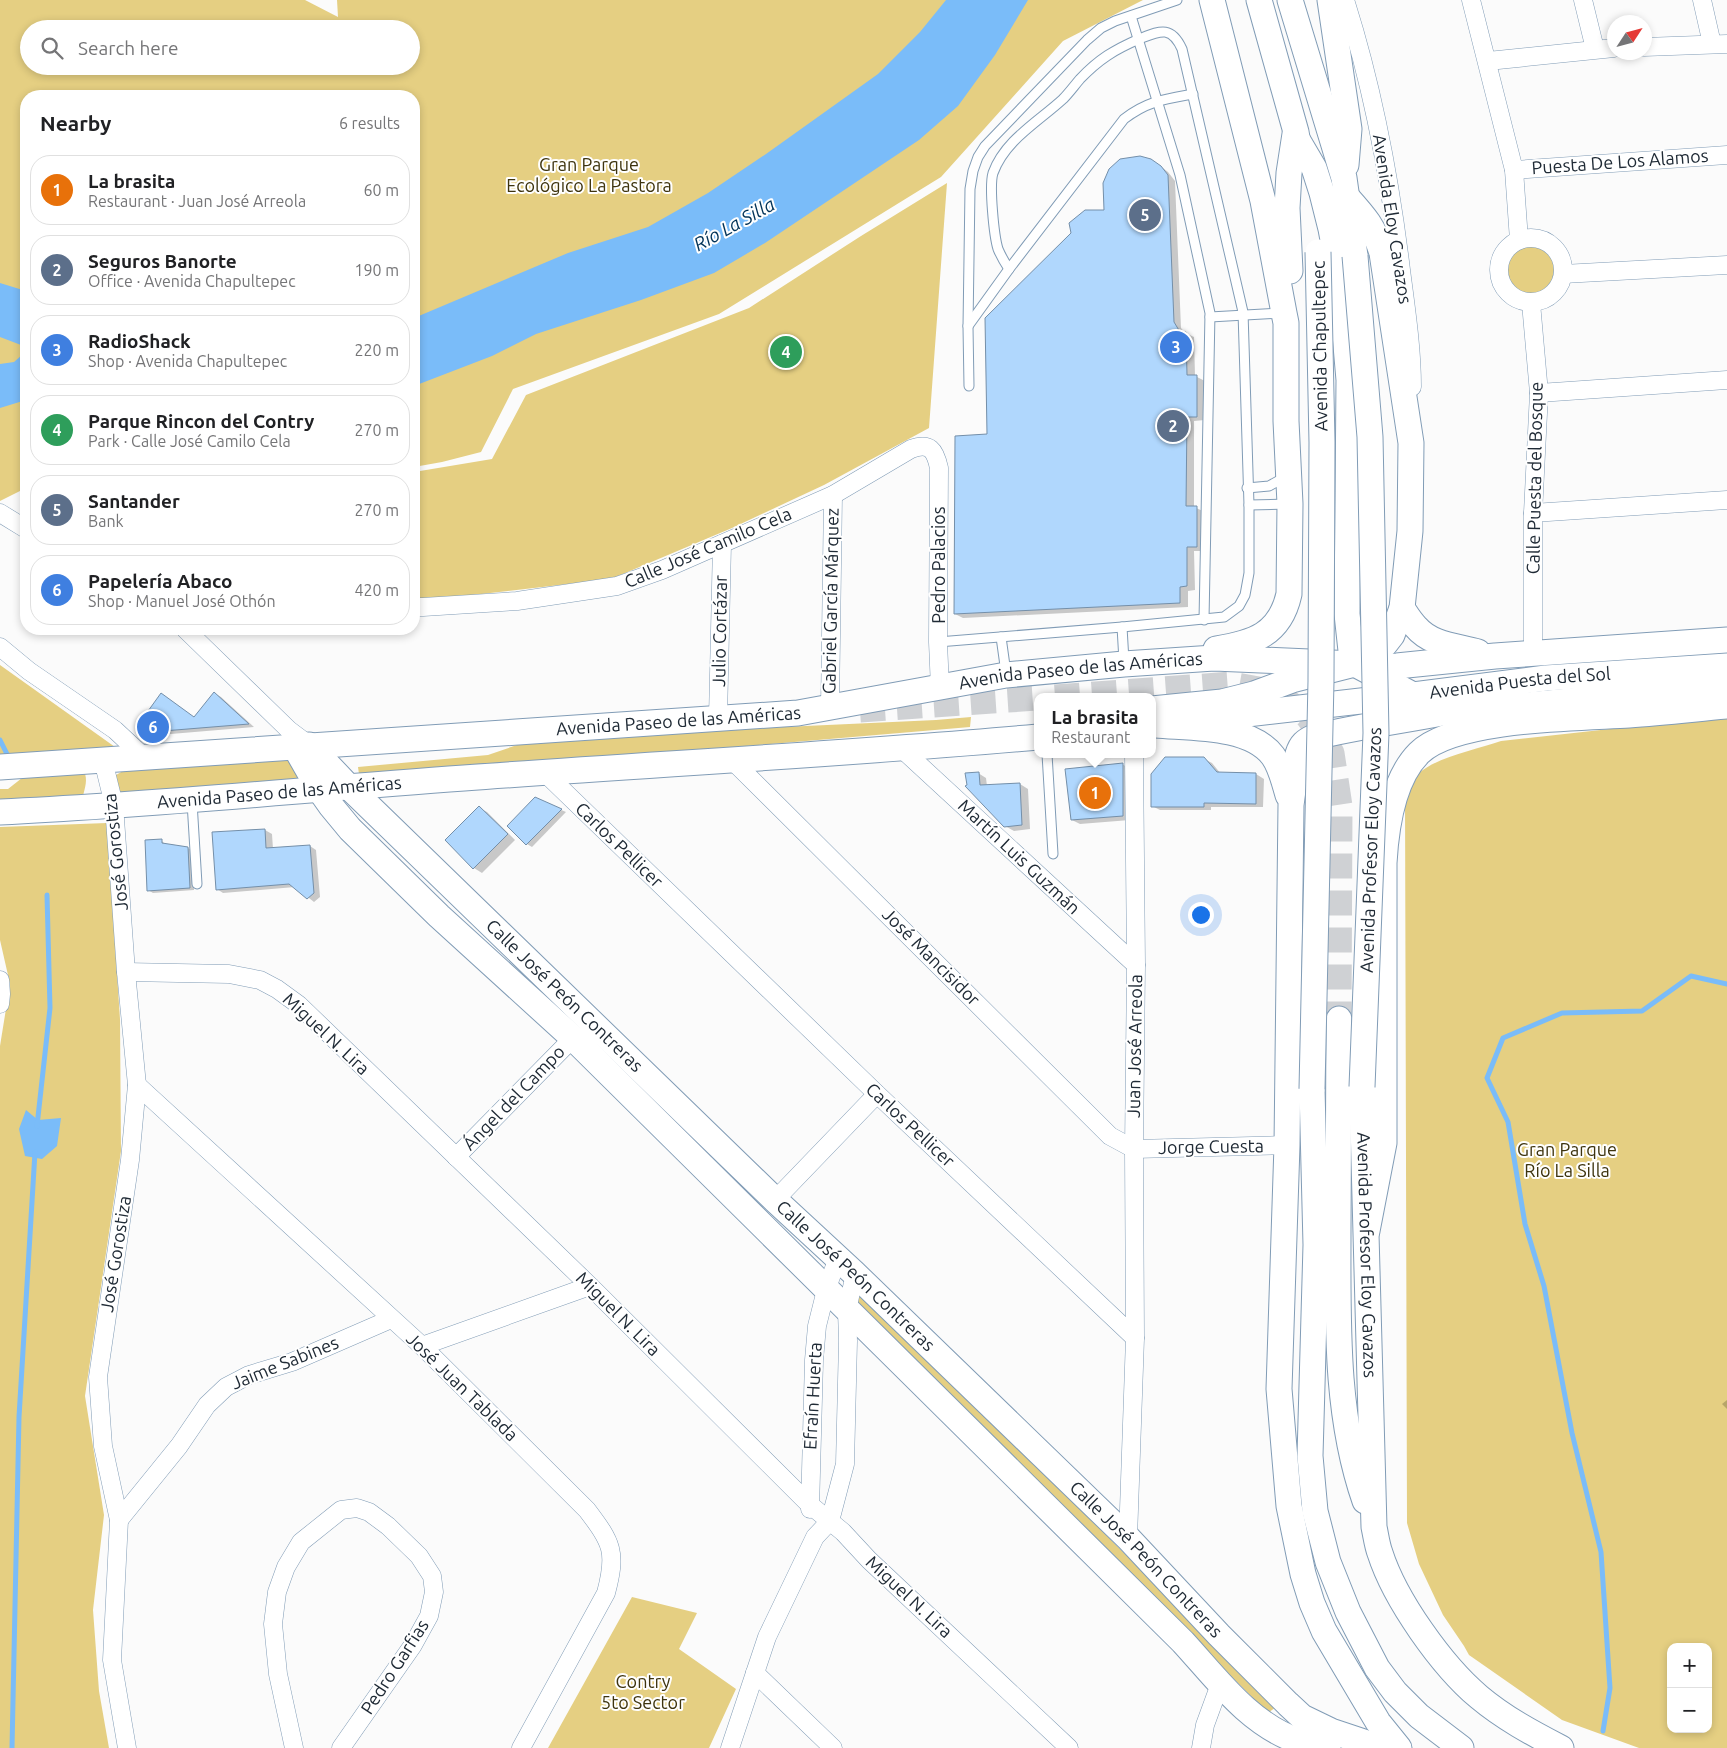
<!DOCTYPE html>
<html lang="en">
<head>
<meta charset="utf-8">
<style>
  body { margin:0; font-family:Ubuntu,sans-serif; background:#f2f2f2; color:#202124 }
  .controls { position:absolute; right:15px; bottom:15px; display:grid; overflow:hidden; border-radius:10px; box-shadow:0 2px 8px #0003 }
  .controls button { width:45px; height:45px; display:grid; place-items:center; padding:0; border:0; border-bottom:1px solid #e0e0e0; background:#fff; color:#202124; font:25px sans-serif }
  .compass { position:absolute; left:1607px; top:15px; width:45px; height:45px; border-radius:50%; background:#fff; box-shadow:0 2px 8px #0003; rotate:54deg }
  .you { position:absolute; left:1200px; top:914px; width:18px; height:18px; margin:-12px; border:4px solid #fff; border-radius:50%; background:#1a73e8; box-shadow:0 0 0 8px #1a73e833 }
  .badge { display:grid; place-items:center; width:32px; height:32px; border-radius:50%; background:#756734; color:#fff; font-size:16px; font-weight:700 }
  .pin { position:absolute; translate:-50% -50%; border:2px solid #fff; box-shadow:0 1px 5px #0006 }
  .popup { position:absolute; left:1034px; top:693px; width:122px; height:65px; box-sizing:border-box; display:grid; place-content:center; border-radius:10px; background:#fff; filter:drop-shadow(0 1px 4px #0005); font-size:16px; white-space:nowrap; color:#757577 }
  .popup b { font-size:19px; color:#202124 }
  .popup::after { content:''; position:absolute; left:50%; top:100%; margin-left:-10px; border:10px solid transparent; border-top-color:#fff }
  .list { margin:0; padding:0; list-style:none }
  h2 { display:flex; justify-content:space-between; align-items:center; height:65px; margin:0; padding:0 20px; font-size:21px }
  h2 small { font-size:16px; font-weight:400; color:#757577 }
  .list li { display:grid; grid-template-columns:32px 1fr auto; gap:15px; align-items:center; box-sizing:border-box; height:70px; margin:0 10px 10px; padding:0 10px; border:1px solid #e0e0e0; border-radius:20px }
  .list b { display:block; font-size:19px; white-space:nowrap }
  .list p { margin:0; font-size:16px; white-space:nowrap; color:#757577 }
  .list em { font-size:16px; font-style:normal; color:#757577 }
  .icon { flex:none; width:28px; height:28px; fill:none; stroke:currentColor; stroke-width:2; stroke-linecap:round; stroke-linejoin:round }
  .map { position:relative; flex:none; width:1727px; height:1748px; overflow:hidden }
  .search { position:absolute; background:#fff; box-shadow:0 2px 8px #0003; left:20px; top:20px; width:400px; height:55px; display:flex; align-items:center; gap:12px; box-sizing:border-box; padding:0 18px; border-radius:28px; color:#757577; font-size:19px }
  .panel { position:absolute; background:#fff; box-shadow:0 2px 8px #0003; left:20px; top:90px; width:400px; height:545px; border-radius:20px }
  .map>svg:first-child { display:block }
  .green { fill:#e5cf82; fill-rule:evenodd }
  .water { fill:#7abcf9 }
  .shadow { fill:#0003 }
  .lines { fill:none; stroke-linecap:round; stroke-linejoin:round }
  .stream { stroke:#7abcf9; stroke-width:5 }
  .building { fill:#b0d7fd; stroke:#748fa9 }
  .secondary-tunnel { stroke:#cfd1d4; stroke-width:25; stroke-dasharray:25 12; stroke-linecap:butt }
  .lane-casing { stroke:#819cb6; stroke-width:11 }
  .street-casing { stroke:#819cb6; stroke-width:19 }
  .secondary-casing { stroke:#819cb6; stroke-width:27 }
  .lane { stroke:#fff; stroke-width:9 }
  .street { stroke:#fff; stroke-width:18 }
  .secondary { stroke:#fff; stroke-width:25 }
  .secondary-bridge-casing { stroke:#819cb6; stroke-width:27; stroke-linecap:butt }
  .secondary-bridge { stroke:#fff; stroke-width:25 }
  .labels { text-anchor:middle; stroke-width:4; stroke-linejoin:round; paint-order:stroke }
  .street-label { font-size:18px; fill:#202b36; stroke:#fff }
  .park-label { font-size:18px; fill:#3e340e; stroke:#fff }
  .water-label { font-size:19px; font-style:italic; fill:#003258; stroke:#fff }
</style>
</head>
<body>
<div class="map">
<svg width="1727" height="1748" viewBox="0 0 1727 1748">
  <rect width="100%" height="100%" fill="#fbfbfb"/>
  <g class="green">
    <path d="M0,0H305L338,17L337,0H1143L1063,41L941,177L719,314L513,389L481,452L442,462L414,467V96H26V488L0,501ZM29,29H411V66H29Z"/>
    <polygon points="947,183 929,428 824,485 732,528 611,579 429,600 414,599 414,472 492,459 526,395 749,308 861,236"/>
    <path d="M1524,244C1529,245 1535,245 1540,246C1557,251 1561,270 1553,284C1536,313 1492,288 1507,258C1508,255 1510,251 1513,249C1516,247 1521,246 1524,244Z"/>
    <polygon points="0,665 115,747 0,755"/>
    <path d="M1727,716V1748H1639L1562,1720L1469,1655L1464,1646L1443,1615L1419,1564L1407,1523L1405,793C1409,787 1413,779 1418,774C1438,756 1476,750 1501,741ZM1671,1647H1708V1729H1671Z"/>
    <polygon points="971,717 970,727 607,758 359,774 358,767 488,755 517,745 671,729 676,732 936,720"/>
    <path d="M298,758L310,781L125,793C115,791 114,784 116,775L123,771Z"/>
    <path d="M84,771C88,780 85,787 83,796L0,802V789H8L22,778Z"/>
    <polygon points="107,823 120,1019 121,1151 85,1396 104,1515 93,1610 99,1691 109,1748 0,1748 0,1046 10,984 0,940 0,827"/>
    <polygon points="861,1290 1262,1691 1276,1707 1268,1713 853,1300"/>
    <polygon points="632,1597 697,1613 679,1649 736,1689 709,1748 548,1748"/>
  </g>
  <g class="water">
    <polygon points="946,0 1028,0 995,55 958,106 919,140 765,243 714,273 641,300 536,334 492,356 414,386 414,318 568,253 648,227 708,193 766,154 878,74 920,32"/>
    <polygon points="0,283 26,291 26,400 0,408 0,364 14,362 22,355 21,345 0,337"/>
    <polygon points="26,1110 38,1120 61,1118 57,1146 42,1159 25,1156 19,1129"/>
  </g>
  <g class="shadow">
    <polygon points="1159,165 1168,172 1175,181 1181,328 1185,333 1194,337 1195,376 1205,381 1205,420 1194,421 1194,507 1205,512 1205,551 1194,551 1195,590 1188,591 1188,607 963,618 955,614 988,435 1105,211"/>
    <polygon points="214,693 221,697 254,727 159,735 140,724 195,718"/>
    <polygon points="1204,759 1212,763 1221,774 1256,774 1264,779 1263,807 1211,807 1211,810 1160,810 1152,806"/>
    <polygon points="1122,764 1130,769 1130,820 1080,824 1072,820"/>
    <polygon points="978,773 986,778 987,786 1020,784 1028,789 1030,829 1014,831 1005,826 968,787"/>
    <polygon points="536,799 566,812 532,847 527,844"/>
    <polygon points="479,808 487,812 515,840 482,873 474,868 447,840"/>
    <polygon points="265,830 272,834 273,849 310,846 316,850 320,897 314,902 295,887 223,893 217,889"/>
    <polygon points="161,840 166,845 188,848 193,851 194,890 153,893 148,890"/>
    <polygon points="1727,1400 1727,1409 1722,1404"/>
  </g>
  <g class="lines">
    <g class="stream">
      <polyline points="0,740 7,754"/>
      <polyline points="37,1126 50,1008 47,895"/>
      <polyline points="1603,1731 1610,1688 1601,1552 1572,1433 1544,1286 1525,1224 1508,1122 1487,1078 1503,1038 1562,1013 1642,1011 1691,976 1727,984"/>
      <polyline points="12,1748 19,1417 35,1152"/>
    </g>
  </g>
  <g class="building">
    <polygon points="1140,156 1151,159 1161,166 1168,175 1174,322 1180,332 1186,332 1187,375 1197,375 1197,417 1187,417 1186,506 1197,506 1197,547 1187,547 1187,586 1180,587 1180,603 954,614 955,436 987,434 985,318 1071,233 1069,223 1085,210 1104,210 1103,183 1109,169 1120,159"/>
    <polygon points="214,692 249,724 151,732 138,725 161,693 194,717"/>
    <polygon points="1165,757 1204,757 1217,772 1256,773 1256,804 1204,803 1204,807 1151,807 1151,774"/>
    <polygon points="1123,763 1123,816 1071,820 1065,769"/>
    <polygon points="979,772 980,785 1020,783 1022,825 1004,827 965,786 967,785 965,773"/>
    <polygon points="535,797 562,809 526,845 507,826"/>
    <polygon points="479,806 508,834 473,869 445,840"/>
    <polygon points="265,829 266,848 310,845 314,893 307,899 289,884 216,890 212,832"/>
    <polygon points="162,839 162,843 188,847 190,888 147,891 145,840"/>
  </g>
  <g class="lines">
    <g class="secondary-tunnel">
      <polyline points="1055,697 1231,684 1275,692 1308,717 1332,753 1340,806 1339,1019"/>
      <polyline points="860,710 1038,698"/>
    </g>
    <g class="lane-casing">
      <g id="lane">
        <polyline points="1131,16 1180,175 1210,313 1204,620"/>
        <polyline points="1210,317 1282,313"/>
        <path d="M968,326L1009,269L1124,119C1147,101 1165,99 1193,94"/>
        <polyline points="969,386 968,327 970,189 973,171 978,157 985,146 1087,40 1101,28 1115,21 1177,0"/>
        <polyline points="1247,488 1269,486 1287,476"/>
        <polyline points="1249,505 1288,504"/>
        <polyline points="1122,627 1124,661"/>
        <polyline points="1001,637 1006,673"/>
        <path d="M938,642L1122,627L1224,617L1239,606L1245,595L1249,573V505L1243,312L1182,49C1171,25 1160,31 1139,39C1114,50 1099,59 1080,79C1074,86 1069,93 1063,99C1038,122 1005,140 993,173C989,186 994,236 998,249C1001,256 1005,263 1009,269"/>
        <polyline points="1047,754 1053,854"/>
        <polyline points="192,802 197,884"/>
      </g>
    </g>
    <g class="street-casing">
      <g id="street">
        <path d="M1345,0C1373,88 1390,179 1401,270C1406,309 1412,348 1412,387"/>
        <polyline points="1471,0 1514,170 1519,240"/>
        <polyline points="1583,0 1595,49"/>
        <polyline points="1702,0 1712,44"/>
        <polyline points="1644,47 1727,44"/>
        <polyline points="1488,61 1614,48"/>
        <polyline points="1514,170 1727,155"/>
        <circle cx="1531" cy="270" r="32"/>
        <polyline points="1563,274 1727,265"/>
        <polyline points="1531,303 1539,393 1533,513 1533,655"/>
        <polyline points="1539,393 1727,380"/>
        <polyline points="0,513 26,529"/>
        <polyline points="1533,513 1727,500"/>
        <path d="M414,607H423L517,601L617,586L662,570L833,495L911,449C930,442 935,450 939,468L938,642L940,688"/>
        <polyline points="185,629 289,730 309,745"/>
        <polyline points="0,647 29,671 115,730 144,757"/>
        <polyline points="830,707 833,495"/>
        <polyline points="718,718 722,544"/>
        <polyline points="902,749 1136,965"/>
        <polyline points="731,759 1110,1136 1134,1149 1287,1145"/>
        <polyline points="103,760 114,805 126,972 137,1085 130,1160 98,1377 103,1446 119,1520 112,1660 127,1748"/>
        <polyline points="544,772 877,1094 1135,1338"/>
        <polyline points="126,972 229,974 260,980 277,989 299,1005 590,1286 809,1504 843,1532 869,1560 1069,1748"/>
        <polyline points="0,980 1,994 0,1004"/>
        <path d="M137,1085L422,1346L587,1510C612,1543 617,1552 606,1593L521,1748"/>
        <polyline points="456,1157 573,1038"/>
        <polyline points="775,1200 877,1094"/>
        <polyline points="422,1346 590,1286"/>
        <polyline points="810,1509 814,1360 817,1326 826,1290 838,1258"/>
        <polyline points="119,1520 179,1446 207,1405 226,1387 249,1375 292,1362 391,1319"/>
        <polyline points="1128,1538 1135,1338 1134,1149 1136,965 1134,754"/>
        <polyline points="755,1673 833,1748"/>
        <polyline points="294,1748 278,1674 273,1624 277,1592 286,1567 301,1542 341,1510 357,1508 369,1512 388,1526 419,1556 432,1576 434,1592 429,1616 413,1645 341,1748"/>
        <polyline points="730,1748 767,1637 815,1537 830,1521 845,1464 848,1341 847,1310 855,1274"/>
        <polyline points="1201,1748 1205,1725 1220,1684"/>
      </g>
    </g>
    <g class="secondary-casing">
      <g id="secondary">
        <path d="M1212,0L1263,201L1284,313L1286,323V421L1290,504L1289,594C1280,635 1253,643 1216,649"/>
        <polyline points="1259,0 1296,132 1300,155"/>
        <polyline points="1290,0 1344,178 1355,256"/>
        <polyline points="1330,0 1349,129 1346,165"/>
        <polyline points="1297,139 1314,168 1322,193 1331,229 1340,277 1349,380 1347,614 1352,660 1355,664 1413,695"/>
        <polyline points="1290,271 1287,208 1289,173 1295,134"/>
        <path d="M1402,608C1406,614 1410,621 1416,627C1431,645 1457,646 1478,652"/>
        <path d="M1152,709L1222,702L1254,694L1292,680L1355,664L1385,644L1392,635L1402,608L1410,531L1411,443L1382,253C1374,227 1365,217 1347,197"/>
        <path id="s1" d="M1212,718L1413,695L1546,678L1727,666"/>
        <path d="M1156,725C1190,728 1250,725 1273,756C1281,767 1284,782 1288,795"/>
        <path id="s2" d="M309,745L348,786L775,1200L855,1274L1128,1538L1219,1635L1288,1704L1302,1717L1331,1731L1364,1742L1374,1748"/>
        <path d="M295,747L319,789L331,806L350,829L439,916L573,1038L1183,1642C1217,1679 1249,1724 1298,1741C1307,1745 1318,1746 1328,1748"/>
        <path id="s3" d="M0,767L798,713L1006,675L1124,664L1214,658L1355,664L1380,667L1397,666L1495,656L1727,640"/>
        <path id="s4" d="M0,812C155,805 309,789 464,778C655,764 847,754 1038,737"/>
        <path d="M1339,1019C1339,1090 1339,1161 1338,1231C1338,1321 1335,1415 1365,1501"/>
        <path id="s5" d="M1362,1087L1374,1527C1376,1536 1377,1545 1380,1553C1395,1600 1442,1666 1479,1697C1504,1718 1532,1733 1561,1748"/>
        <polyline points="1312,1089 1316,1245 1310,1456 1315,1511 1328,1562 1348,1612 1377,1668 1395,1692 1419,1716 1461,1748"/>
        <path d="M1367,1231L1384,1143V863C1386,828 1393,779 1419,753C1455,718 1578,718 1629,715C1662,713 1694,709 1727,706"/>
        <path d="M1399,1748L1378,1722L1324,1631L1312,1603L1303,1574L1289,1506L1279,1389L1287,1145L1291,805L1298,754C1301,744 1305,741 1314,737C1356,727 1399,721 1442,713L1727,686"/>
      </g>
    </g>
    <use href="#lane" class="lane"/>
    <use href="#street" class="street"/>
    <use href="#secondary" class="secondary"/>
    <g class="secondary-bridge-casing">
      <g id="secondary-bridge">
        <polyline points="1355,256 1370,437 1376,733 1362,1087"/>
        <polyline points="1312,1089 1321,681 1322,442 1318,252"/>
      </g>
    </g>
    <use href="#secondary-bridge" class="secondary-bridge"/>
  </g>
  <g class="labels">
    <g class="street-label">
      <text transform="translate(1620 162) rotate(-4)" y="6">Puesta De Los Alamos</text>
      <text transform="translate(1392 219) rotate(81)" y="6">Avenida Eloy Cavazos</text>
      <text transform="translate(1320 346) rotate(-91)" y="6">Avenida Chapultepec</text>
      <text transform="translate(1535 478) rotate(-89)" y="6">Calle Puesta del Bosque</text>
      <text transform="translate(708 548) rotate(-23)" y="6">Calle José Camilo Cela</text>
      <text transform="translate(939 565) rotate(-90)" y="6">Pedro Palacios</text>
      <text transform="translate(831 601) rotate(-89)" y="6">Gabriel García Márquez</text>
      <text transform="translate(720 631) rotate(-89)" y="6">Julio Cortázar</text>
      <text dy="6" stroke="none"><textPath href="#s3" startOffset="1086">Avenida Paseo de las Américas</textPath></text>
      <text dy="6" stroke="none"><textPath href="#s1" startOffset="310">Avenida Puesta del Sol</textPath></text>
      <text dy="6" stroke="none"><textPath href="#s3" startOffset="680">Avenida Paseo de las Américas</textPath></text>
      <text dy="6" stroke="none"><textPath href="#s4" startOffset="280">Avenida Paseo de las Américas</textPath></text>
      <text transform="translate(619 845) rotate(44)" y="6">Carlos Pellicer</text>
      <text transform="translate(1371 850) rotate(-88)" y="6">Avenida Profesor Eloy Cavazos</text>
      <text transform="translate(116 852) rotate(-96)" y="6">José Gorostiza</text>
      <text transform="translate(1019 857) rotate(43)" y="6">Martín Luis Guzmán</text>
      <text transform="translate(931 957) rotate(45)" y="6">José Mancisidor</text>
      <text dy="6" stroke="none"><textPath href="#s2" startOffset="358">Calle José Peón Contreras</textPath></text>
      <text transform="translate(326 1034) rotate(43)" y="6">Miguel N. Lira</text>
      <text transform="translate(1135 1046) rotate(-89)" y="6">Juan José Arreola</text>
      <text transform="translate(514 1098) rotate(-46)" y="6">Ángel del Campo</text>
      <text transform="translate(910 1125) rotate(43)" y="6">Carlos Pellicer</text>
      <text transform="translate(1211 1147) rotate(-1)" y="6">Jorge Cuesta</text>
      <text transform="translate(116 1254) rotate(-81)" y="6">José Gorostiza</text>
      <text dy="6" stroke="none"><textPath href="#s5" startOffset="168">Avenida Profesor Eloy Cavazos</textPath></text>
      <text dy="6" stroke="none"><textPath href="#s2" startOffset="762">Calle José Peón Contreras</textPath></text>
      <text transform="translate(618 1314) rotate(45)" y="6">Miguel N. Lira</text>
      <text transform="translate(285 1363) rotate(-22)" y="6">Jaime Sabines</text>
      <text transform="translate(462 1387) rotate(44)" y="6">José Juan Tablada</text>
      <text transform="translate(813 1396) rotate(-87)" y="6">Efraín Huerta</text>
      <text dy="6" stroke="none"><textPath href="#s2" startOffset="1168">Calle José Peón Contreras</textPath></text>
      <text transform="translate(909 1597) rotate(43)" y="6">Miguel N. Lira</text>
      <text transform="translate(395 1667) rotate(-57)" y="6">Pedro Garfias</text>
    </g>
    <g class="park-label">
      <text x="589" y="171">Gran Parque<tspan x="589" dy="21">Ecológico La Pastora</tspan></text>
      <text x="1567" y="1156">Gran Parque<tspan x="1567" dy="21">Río La Silla</tspan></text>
      <text x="643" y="1688">Contry<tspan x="643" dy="21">5to Sector</tspan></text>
    </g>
    <g class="water-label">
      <text transform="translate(734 224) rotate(-29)" y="7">Río La Silla</text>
    </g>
  </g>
</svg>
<div class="controls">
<button>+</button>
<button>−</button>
</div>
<svg class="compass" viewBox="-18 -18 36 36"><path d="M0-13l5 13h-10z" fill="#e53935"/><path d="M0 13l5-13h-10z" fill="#757577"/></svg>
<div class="you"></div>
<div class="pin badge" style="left:1095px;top:793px;background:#e8710a">1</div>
<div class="popup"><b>La brasita</b>Restaurant</div>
<div class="pin badge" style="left:1173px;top:426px;background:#5c6f8a">2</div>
<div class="pin badge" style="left:1176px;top:347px;background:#3f7fe0">3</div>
<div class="pin badge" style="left:786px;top:352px;background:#2e9e5b">4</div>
<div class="pin badge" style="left:1145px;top:215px;background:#5c6f8a">5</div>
<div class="pin badge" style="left:153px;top:727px;background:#3f7fe0">6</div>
<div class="search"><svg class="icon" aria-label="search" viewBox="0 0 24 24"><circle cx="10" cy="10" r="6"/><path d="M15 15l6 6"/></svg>Search here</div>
<section class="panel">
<h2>Nearby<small>6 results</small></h2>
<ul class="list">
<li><span class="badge" style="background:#e8710a">1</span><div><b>La brasita</b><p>Restaurant · Juan José Arreola</p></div><em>60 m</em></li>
<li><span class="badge" style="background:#5c6f8a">2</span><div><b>Seguros Banorte</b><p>Office · Avenida Chapultepec</p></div><em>190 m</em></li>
<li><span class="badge" style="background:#3f7fe0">3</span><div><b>RadioShack</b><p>Shop · Avenida Chapultepec</p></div><em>220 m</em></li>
<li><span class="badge" style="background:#2e9e5b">4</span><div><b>Parque Rincon del Contry</b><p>Park · Calle José Camilo Cela</p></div><em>270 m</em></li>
<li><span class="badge" style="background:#5c6f8a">5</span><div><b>Santander</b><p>Bank</p></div><em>270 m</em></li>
<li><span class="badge" style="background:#3f7fe0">6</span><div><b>Papelería Abaco</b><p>Shop · Manuel José Othón</p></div><em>420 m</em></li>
</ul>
</section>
</div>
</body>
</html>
